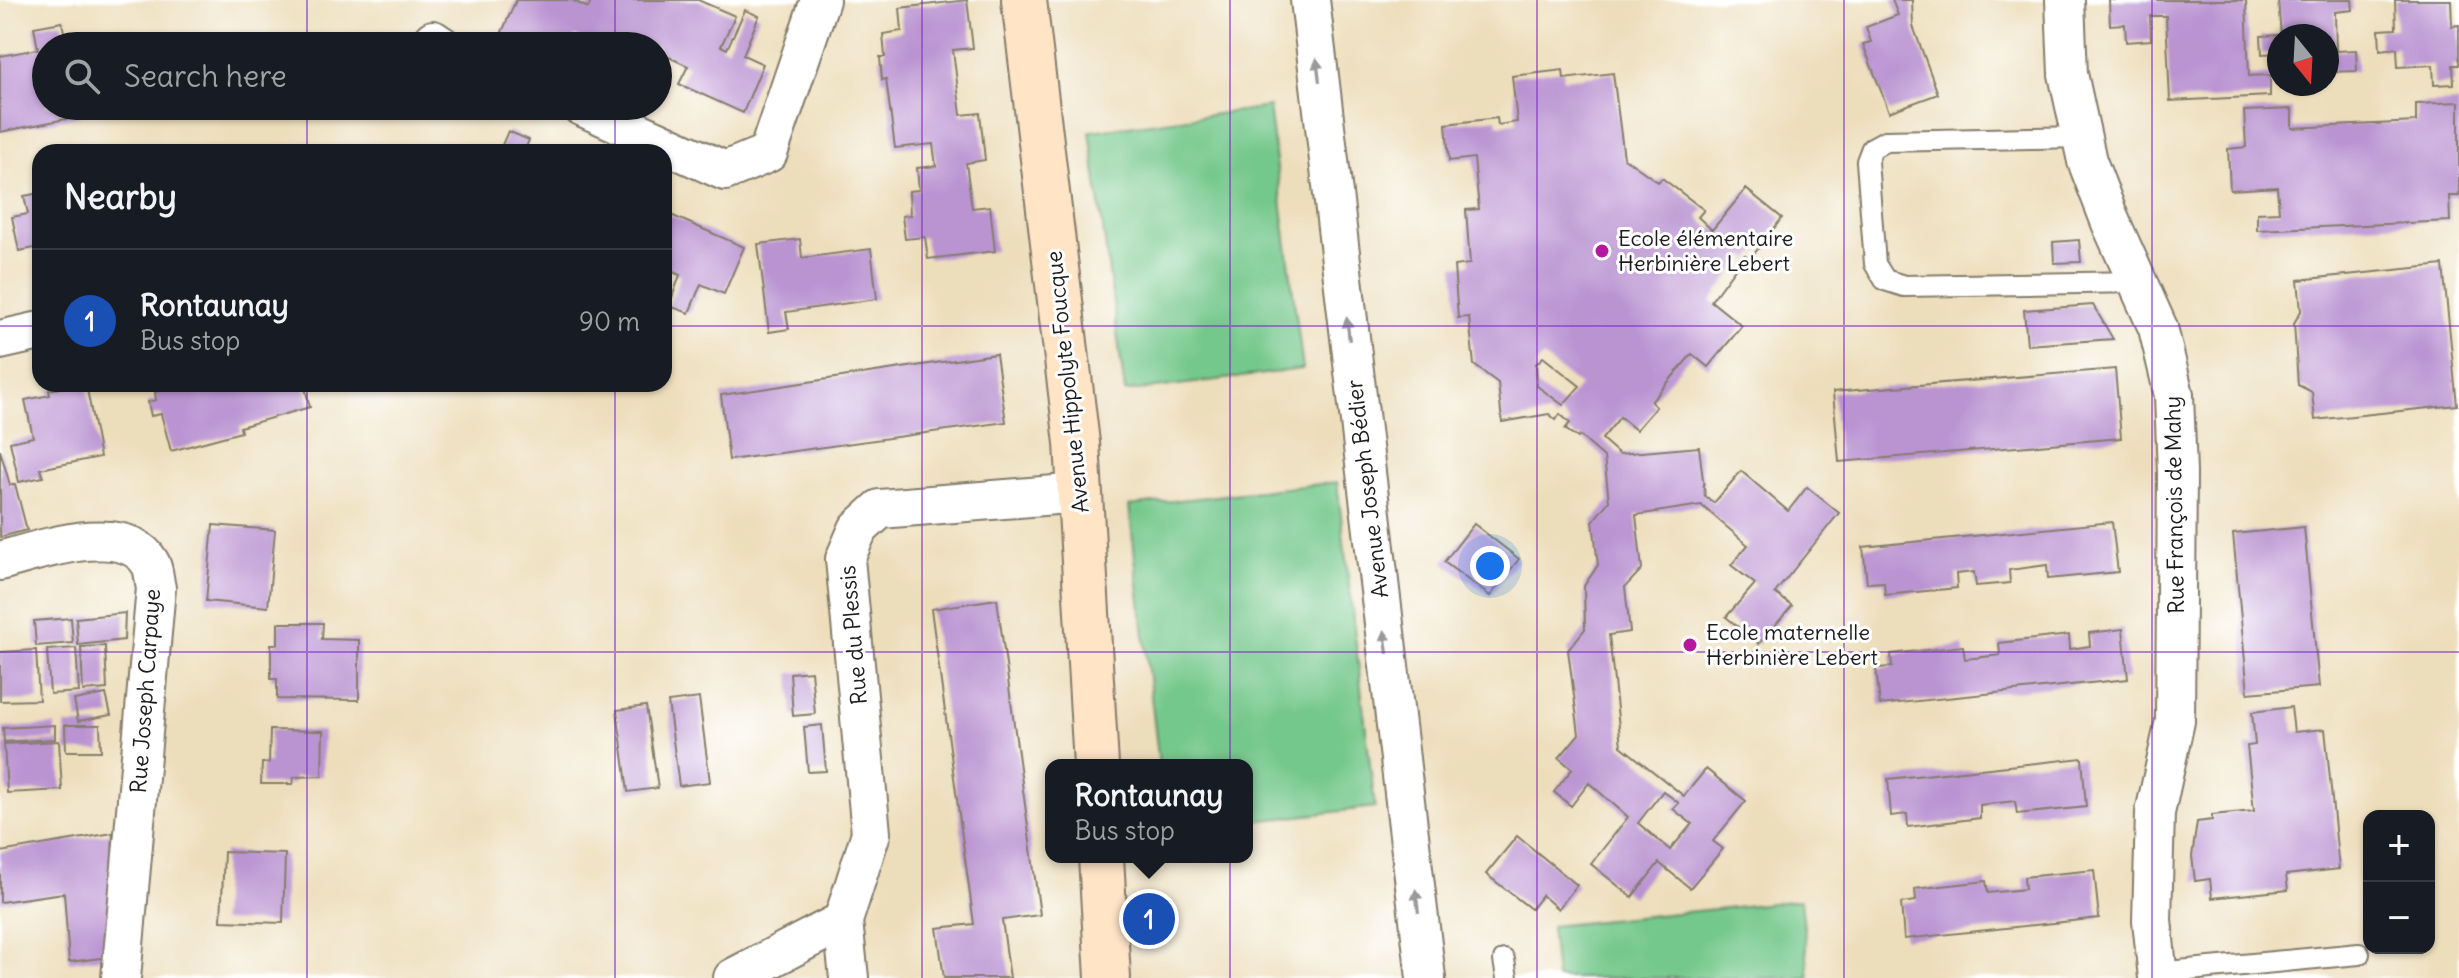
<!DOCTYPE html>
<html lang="en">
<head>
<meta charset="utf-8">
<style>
  body { margin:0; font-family:Delius,sans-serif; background:#242831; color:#f1f3f6 }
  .controls { position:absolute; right:24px; bottom:24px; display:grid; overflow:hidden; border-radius:16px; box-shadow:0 2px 6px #0004 }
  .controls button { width:72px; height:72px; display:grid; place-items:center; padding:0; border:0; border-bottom:2px solid #363941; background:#171b24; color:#f1f3f6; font:40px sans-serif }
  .compass { position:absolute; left:2267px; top:24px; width:72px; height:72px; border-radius:50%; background:#171b24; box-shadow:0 2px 6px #0004; rotate:162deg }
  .you { position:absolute; left:1490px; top:566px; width:28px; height:28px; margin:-20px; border:6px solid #fff; border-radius:50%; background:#1a73e8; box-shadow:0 0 0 12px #1a73e833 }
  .badge { display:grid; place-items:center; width:52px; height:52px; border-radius:50%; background:#0b8043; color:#fff; font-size:26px; font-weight:700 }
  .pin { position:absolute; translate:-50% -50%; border:4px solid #fff; box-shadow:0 2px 8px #0006 }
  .popup { position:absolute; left:1045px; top:759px; width:208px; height:104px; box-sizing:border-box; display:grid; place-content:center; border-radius:16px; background:#171b24; filter:drop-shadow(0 2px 6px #0005); font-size:26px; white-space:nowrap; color:#9ea1a6 }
  .popup b { font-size:30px; color:#f1f3f6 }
  .popup::after { content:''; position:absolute; left:50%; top:100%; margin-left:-16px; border:16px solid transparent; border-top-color:#171b24 }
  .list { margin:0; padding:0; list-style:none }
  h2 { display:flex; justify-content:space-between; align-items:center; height:104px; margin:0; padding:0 32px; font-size:34px }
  h2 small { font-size:26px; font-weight:400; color:#9ea1a6 }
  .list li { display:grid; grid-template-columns:52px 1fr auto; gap:24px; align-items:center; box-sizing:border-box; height:144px; padding:0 32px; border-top:2px solid #363941 }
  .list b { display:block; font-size:30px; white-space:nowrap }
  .list p { margin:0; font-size:26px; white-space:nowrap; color:#9ea1a6 }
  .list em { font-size:26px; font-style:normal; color:#9ea1a6 }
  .icon { flex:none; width:44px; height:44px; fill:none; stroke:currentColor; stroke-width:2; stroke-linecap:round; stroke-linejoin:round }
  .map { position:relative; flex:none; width:2459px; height:978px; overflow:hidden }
  .search { position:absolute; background:#171b24; box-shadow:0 2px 6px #0004; left:32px; top:32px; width:640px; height:88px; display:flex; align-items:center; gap:20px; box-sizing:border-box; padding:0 28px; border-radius:44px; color:#9ea1a6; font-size:30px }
  .panel { position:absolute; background:#171b24; box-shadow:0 2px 6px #0004; left:32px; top:144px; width:640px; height:248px; border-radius:24px }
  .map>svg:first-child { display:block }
  .green { fill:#74c88b; stroke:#487254; stroke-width:2 }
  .building { fill:#ba93d1; fill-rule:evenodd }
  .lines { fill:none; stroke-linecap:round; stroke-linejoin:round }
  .lane-casing { stroke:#847d6c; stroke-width:24 }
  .street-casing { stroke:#847d6c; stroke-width:42 }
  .secondary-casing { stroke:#847d6c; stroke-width:48 }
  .lane { stroke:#fff; stroke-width:20 }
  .street { stroke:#fff; stroke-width:38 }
  .secondary { stroke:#ffe4c6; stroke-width:44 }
  .oneway { fill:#999 }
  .grid { fill:none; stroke:#7b2cbf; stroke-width:2; stroke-opacity:0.55 }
  .poi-dot { fill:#b5179e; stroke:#fff; stroke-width:3 }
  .labels { text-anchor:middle; stroke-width:6; stroke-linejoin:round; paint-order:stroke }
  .poi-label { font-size:22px; fill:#1c1c1c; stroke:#fff; text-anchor:start }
  .street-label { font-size:22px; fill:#1c1c1c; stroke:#fff }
</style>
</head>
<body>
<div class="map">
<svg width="2459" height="978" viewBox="0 0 2459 978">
  <rect width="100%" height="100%" fill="#fff"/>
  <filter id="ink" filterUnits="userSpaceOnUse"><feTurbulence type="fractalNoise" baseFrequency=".0125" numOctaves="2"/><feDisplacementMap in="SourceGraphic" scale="16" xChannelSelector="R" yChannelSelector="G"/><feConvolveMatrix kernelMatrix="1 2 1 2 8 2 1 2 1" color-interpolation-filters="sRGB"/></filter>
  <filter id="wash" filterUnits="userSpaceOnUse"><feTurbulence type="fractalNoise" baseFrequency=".006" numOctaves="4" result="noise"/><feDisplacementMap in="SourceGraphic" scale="32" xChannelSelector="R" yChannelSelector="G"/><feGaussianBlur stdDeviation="1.8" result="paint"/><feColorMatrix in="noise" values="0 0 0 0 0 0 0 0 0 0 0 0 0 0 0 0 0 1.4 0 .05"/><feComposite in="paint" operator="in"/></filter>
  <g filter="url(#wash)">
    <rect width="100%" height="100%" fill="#eddebb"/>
    <g class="green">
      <polygon points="1269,107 1303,369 1125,392 1090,131"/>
      <polygon points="1337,482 1375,807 1247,822 1247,765 1159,765 1129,506"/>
      <polygon points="1801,900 1809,978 1556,978 1551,926"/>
    </g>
    <g id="blocks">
      <g class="building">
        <polygon points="516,0 572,0 588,8 592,0 698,0 735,16 721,46 727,49 745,10 759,16 743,55 763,64 743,113 679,84 688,66 658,52 658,46 597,46 575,36 570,46 553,46 545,43 544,46 532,46 523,42 522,46 514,46 499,39"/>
        <polygon points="967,0 973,48 953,50 961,115 980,113 985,160 966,163 972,208 990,206 995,251 928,259 925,237 905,239 902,216 910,215 909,191 919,190 917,168 936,166 933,144 895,148 886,79 882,80 880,57 885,57 883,34 902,31 900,8"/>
        <polygon points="1892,0 1912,0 1913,26 1938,94 1889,112 1863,44 1871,42 1866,27 1898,15"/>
        <polygon points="2109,0 2246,0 2249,76 2270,75 2270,96 2170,101 2166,16 2150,16 2151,40 2126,42 2125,24 2110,25"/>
        <polygon points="2278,0 2352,0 2353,10 2335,12 2336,51 2356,50 2357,71 2327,72 2327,36 2281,36"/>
        <polygon points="2395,0 2451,0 2452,26 2459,25 2459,65 2453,65 2454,84 2434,85 2433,65 2398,67 2397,48 2380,50 2379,30 2396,29"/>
        <polygon points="62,22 67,46 46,46 46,106 79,106 81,116 0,132 0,56 38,49 34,27"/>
        <polygon points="2279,35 2279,53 2262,54 2261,36"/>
        <path d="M1563,70L1564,79L1613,73L1624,158L1658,182L1662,178L1704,210L1698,217L1712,230L1746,189L1782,218L1750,259L1745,255L1711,301L1742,326L1708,367L1692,354L1651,402L1656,407L1636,430L1620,417L1602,439L1619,454L1699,447L1705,496L1714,503L1741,471L1788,511L1807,487L1839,513L1775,593L1792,606L1759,644L1726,617L1755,584L1731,565L1748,545L1701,505L1636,515L1642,569L1625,587L1630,632L1609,635L1621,746L1684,796L1706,769L1746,801L1713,841L1723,849L1690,888L1659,863L1632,897L1591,864L1628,817L1589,783L1571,806L1554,792L1572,769L1559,758L1579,734L1568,650L1585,629L1584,586L1598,565L1593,521L1609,501L1604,457L1580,436L1578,438L1565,429L1570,423L1560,414L1556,420L1549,414L1502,422L1498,383L1474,365L1469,317L1458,318L1454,266L1470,264L1466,210L1479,209L1474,158L1449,161L1446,124L1497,118L1498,125L1517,122L1512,76ZM1543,357L1580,386L1563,405L1537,386L1536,364ZM1663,791L1679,803L1673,809L1692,824L1670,850L1638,823Z"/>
        <polygon points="2459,102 2459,196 2449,196 2450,221 2257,230 2257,213 2279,212 2277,187 2230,190 2228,149 2246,147 2244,111 2292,109 2292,128 2416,122 2416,104"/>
        <polygon points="508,131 529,140 524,152 499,152"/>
        <polygon points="40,193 40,247 19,251 12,217 28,214 24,196"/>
        <polygon points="664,212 744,247 724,294 701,284 689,313 669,306 680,275 664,268"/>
        <polygon points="800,239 802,258 871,249 877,299 786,312 789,329 769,332 758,244"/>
        <polygon points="2079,240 2081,262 2054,263 2053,242"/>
        <polygon points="2443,265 2457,405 2315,420 2312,392 2298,385 2294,323 2301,311 2298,280"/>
        <polygon points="2093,305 2113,339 2027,345 2024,310"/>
        <polygon points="996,354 1006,422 729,460 721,395"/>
        <polygon points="2115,369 2121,438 1839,462 1833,392"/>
        <polygon points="78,384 86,384 100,457 40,469 43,477 19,482 10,442 33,437 25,400 50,395 49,390"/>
        <polygon points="182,384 304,384 310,407 240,427 241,432 171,451 161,414 151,416 148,402 156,400 155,392"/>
        <polygon points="0,450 10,485 15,484 27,530 0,537"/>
        <polygon points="2112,522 2118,572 2048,579 2047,565 2009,570 2010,583 1976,586 1974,572 1956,574 1957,588 1885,595 1884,582 1867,583 1863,547"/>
        <polygon points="1474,524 1519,559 1490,596 1444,562"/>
        <polygon points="213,525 275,530 268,607 206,601"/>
        <polygon points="2304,527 2319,687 2248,693 2233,534"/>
        <polygon points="997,599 1040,915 1002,920 1010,978 944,978 937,928 974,924 931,609"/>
        <polygon points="125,613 124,640 78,645 76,618"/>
        <polygon points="71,618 73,643 36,646 34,621"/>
        <polygon points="278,623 323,623 322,639 359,640 359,700 277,699 277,679 271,679 271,644 278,644"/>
        <polygon points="2123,629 2128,679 1880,705 1876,668 1892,667 1891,654 1963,646 1965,659 1983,657 2000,655 1999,643 2069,635 2070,649 2090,646 2089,633"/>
        <polygon points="105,646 107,689 83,691 81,647"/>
        <polygon points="76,648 79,692 50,694 47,650"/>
        <polygon points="36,650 39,700 0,701 0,652"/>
        <polygon points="811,671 815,714 793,716 790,673"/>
        <polygon points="106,694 111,715 78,721 74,700"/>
        <polygon points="699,698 710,782 679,786 668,702"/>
        <polygon points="646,706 658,788 628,792 617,710"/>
        <polygon points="2291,707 2294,732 2325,729 2339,869 2286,875 2288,890 2212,898 2210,879 2195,881 2192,856 2197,822 2212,820 2212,815 2254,811 2247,746 2255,745 2252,712"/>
        <polygon points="55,725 55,739 4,742 3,728"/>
        <polygon points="65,725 100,725 101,751 66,751"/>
        <polygon points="822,725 826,771 808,772 804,727"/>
        <polygon points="270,730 323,731 322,776 294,777 293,784 261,784 262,763 269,763"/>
        <polygon points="59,741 62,790 7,793 4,744"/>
        <polygon points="2082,758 2086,807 2017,814 2015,801 1980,805 1980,818 1908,827 1907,814 1891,816 1888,779"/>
        <polygon points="113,833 108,957 69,962 64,893 0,902 0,852"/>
        <polygon points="1517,836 1577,885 1558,909 1542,895 1531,909 1486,874"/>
        <polygon points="224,852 285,854 283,923 221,921"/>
        <polygon points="2094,870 2099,918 1904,939 1901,903 1916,901 1915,889 1986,881 1988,893 2025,889 2024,877"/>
      </g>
    </g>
  </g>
  <g filter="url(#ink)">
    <use href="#blocks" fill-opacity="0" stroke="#847d6c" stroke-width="2"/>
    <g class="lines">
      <g class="lane-casing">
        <g id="lane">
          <polyline points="2082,137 1885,141 1872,148 1867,161 1875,264 1885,280 1904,286 2138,282"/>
          <polyline points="1504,960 1507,978"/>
          <polyline points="2157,973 2359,954"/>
        </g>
      </g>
      <g class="street-casing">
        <g id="street">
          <polyline points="1310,0 1426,978"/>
          <polyline points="2065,0 2068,74 2087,161 2111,223 2158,328 2174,395 2177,473 2175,721 2155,813 2152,920 2158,978"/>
          <polyline points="433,40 442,46"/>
          <polyline points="581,106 725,171 768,153 820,0"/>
          <polyline points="0,340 40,331"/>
          <path d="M0,561C37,551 125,519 150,563C154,569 154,581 156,588L121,978"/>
          <polyline points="733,978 843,921"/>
          <polyline points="849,978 843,921 871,833 845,559 858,529 880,509 1080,493"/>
        </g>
      </g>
      <g class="secondary-casing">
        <g id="secondary">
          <polyline points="1024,0 1077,443 1096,765"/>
          <polyline points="1101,857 1108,978"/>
        </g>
      </g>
      <use href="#lane" class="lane"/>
      <use href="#street" class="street"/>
      <use href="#secondary" class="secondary"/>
    </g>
    <defs><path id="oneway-solid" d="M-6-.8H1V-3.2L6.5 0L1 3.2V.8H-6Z" transform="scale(2)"/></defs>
    <g class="oneway">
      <use href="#oneway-solid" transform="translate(1318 70) rotate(-97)"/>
      <use href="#oneway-solid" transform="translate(1348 329) rotate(-97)"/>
      <use href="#oneway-solid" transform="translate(1386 642) rotate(-97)"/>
      <use href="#oneway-solid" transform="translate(1417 901) rotate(-97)"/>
    </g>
  </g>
  <path class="grid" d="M307,0V46M615,0V46M922,0V978M1230,0V978M1537,0V978M1844,0V978M2152,0V978M307,106V152M615,106V152M0,326H40M664,326H2459M307,384V978M615,384V978M0,652H2459"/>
  <g class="poi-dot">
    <circle cx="1602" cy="251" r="8"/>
    <circle cx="1690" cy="645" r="8"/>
  </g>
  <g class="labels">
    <g class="poi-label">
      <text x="1618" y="246">Ecole élémentaire<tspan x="1618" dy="25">Herbinière Lebert</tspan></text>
      <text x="1706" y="640">Ecole maternelle<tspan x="1706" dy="25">Herbinière Lebert</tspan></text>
    </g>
    <g class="street-label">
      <text transform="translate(1067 382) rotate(-96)" y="8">Avenue Hippolyte Foucque</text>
      <text transform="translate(1367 489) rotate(-97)" y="8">Avenue Joseph Bédier</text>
      <text transform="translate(2174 505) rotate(-91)" y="8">Rue François de Mahy</text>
      <text transform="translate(853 635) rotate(-95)" y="8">Rue du Plessis</text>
      <text transform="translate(145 691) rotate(-86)" y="8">Rue Joseph Carpaye</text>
    </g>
  </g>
</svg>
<div class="controls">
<button>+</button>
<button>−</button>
</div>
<svg class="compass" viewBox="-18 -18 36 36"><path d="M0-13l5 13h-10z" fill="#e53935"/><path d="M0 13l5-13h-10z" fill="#9ea1a6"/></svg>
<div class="you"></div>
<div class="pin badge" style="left:1149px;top:919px;background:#1a4fb4">1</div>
<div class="popup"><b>Rontaunay</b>Bus stop</div>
<div class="search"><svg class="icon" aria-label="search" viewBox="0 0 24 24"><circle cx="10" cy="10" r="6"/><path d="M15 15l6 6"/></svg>Search here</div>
<section class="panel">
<h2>Nearby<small></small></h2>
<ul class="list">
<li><span class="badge" style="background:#1a4fb4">1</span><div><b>Rontaunay</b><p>Bus stop</p></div><em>90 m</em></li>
</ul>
</section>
</div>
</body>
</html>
